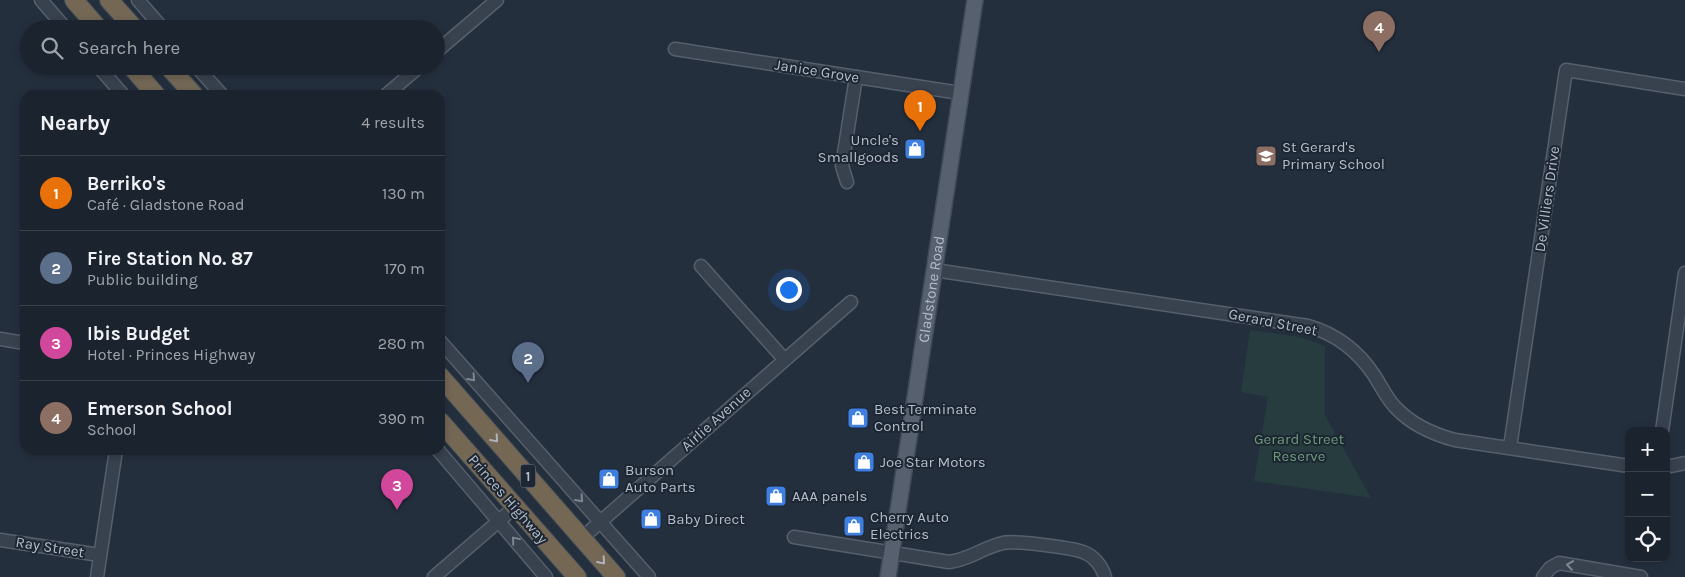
<!DOCTYPE html>
<html lang="en">
<head>
<meta charset="utf-8">
<style>
  body { margin:0; font-family:Karla,sans-serif; background:#242b36; color:#f1f3f6 }
  .controls { position:absolute; right:15px; bottom:15px; display:grid; overflow:hidden; border-radius:10px; box-shadow:0 2px 8px #0003 }
  .controls button { width:45px; height:45px; display:grid; place-items:center; padding:0; border:0; border-bottom:1px solid #39404a; background:#1b232e; color:#f1f3f6; font:25px sans-serif }
  .you { position:absolute; left:788px; top:289px; width:18px; height:18px; margin:-12px; border:4px solid #fff; border-radius:50%; background:#1a73e8; box-shadow:0 0 0 8px #1a73e833 }
  .badge { display:grid; place-items:center; width:32px; height:32px; border-radius:50%; background:#8bbbb9; color:#fff; font-size:16px; font-weight:700 }
  .pin { position:absolute; translate:-50% -41px; filter:drop-shadow(0 1px 2px #0008) }
  .pin::after { content:''; position:absolute; top:26px; width:18px; height:15px; background:inherit; clip-path:polygon(0 0,100% 0,50% 100%) }
  .list { margin:0; padding:0; list-style:none }
  h2 { display:flex; justify-content:space-between; align-items:center; height:65px; margin:0; padding:0 20px; font-size:21px }
  h2 small { font-size:16px; font-weight:400; color:#a0a4aa }
  .list li { display:grid; grid-template-columns:32px 1fr auto; gap:15px; align-items:center; box-sizing:border-box; height:75px; padding:0 20px; border-top:1px solid #39404a }
  .list b { display:block; font-size:19px; white-space:nowrap }
  .list p { margin:0; font-size:16px; white-space:nowrap; color:#a0a4aa }
  .list em { font-size:16px; font-style:normal; color:#a0a4aa }
  .icon { flex:none; width:28px; height:28px; fill:none; stroke:currentColor; stroke-width:2; stroke-linecap:round; stroke-linejoin:round }
  .map { position:relative; flex:none; width:1685px; height:577px; overflow:hidden }
  .search { position:absolute; background:#1b232e; box-shadow:0 2px 8px #0003; left:20px; top:20px; width:425px; height:55px; display:flex; align-items:center; gap:12px; box-sizing:border-box; padding:0 18px; border-radius:28px; color:#a0a4aa; font-size:19px }
  .panel { position:absolute; background:#1b232e; box-shadow:0 2px 8px #0003; left:20px; top:90px; width:425px; height:365px; border-radius:15px }
  .map>svg:first-child { display:block }
  .green { fill:#263c3f }
  .lines { fill:none; stroke-linecap:round; stroke-linejoin:round }
  .minor-casing { stroke:#565f6c; stroke-width:15 }
  .major-casing { stroke:#414a57; stroke-width:18 }
  .highway-casing { stroke:#434c59; stroke-width:20 }
  .minor { stroke:#38414e; stroke-width:12 }
  .major { stroke:#56606e; stroke-width:15 }
  .highway { stroke:#746855; stroke-width:18 }
  .oneway { stroke:#7c8592 }
  .oneway2 { stroke:#aeb4bd }
  .labels { text-anchor:middle; stroke-width:4; stroke-linejoin:round; paint-order:stroke }
  .shield { fill:#1d2633; stroke:#878f9c; stroke-width:1 }
  .shield-label { font-size:14px; font-weight:bold; fill:#b4bcc9 }
  .street-label { font-size:15px; fill:#b4bcc9; stroke:#1d2633 }
  .poi-label { font-size:15px; fill:#b4bcc9; stroke:#1d2633; text-anchor:start }
  .park-label { font-size:15px; fill:#6b9a76; stroke:#1d2633 }
</style>
</head>
<body>
<div class="map">
<svg width="1685" height="577" viewBox="0 0 1685 577">
  <rect width="100%" height="100%" fill="#242f3e"/>
  <polygon class="green" points="1250,330 1300,337 1325,346 1325,415 1371,498 1254,481 1268,397 1241,392"/>
  <g class="lines">
    <g class="minor-casing">
      <g id="minor">
        <polyline points="41,0 66,29"/>
        <polyline points="138,0 163,29"/>
        <polyline points="675,49 960,93"/>
        <polyline points="436,52 497,0"/>
        <polyline points="98,66 123,95"/>
        <polyline points="196,66 222,95"/>
        <polyline points="386,95 420,66"/>
        <polyline points="847,182 842,166 856,77"/>
        <polyline points="701,266 784,359"/>
        <path d="M934,270L1308,326C1336,334 1358,351 1374,375C1381,386 1386,397 1395,407C1411,424 1432,434 1455,440L1629,466"/>
        <polyline points="0,339 25,343"/>
        <polyline points="440,341 649,577"/>
        <polyline points="1662,431 1685,273"/>
        <polyline points="1510,447 1566,70 1685,89"/>
        <polyline points="438,450 546,577"/>
        <polyline points="1666,467 1685,463"/>
        <path d="M794,537L949,562C969,560 984,547 1003,543C1014,540 1073,548 1083,552C1094,556 1102,566 1105,577"/>
        <polyline points="582,538 851,302"/>
        <polyline points="0,540 100,555"/>
        <polyline points="97,577 116,450"/>
        <polyline points="434,577 515,507"/>
        <polyline points="1543,577 1550,568 1559,563 1641,577"/>
      </g>
    </g>
    <g class="major-casing">
      <g id="major">
        <path id="s1" d="M888,577L975,0"/>
      </g>
    </g>
    <g class="highway-casing">
      <g id="highway">
        <polyline points="74,0 99,29"/>
        <polyline points="109,0 135,29"/>
        <polyline points="131,66 156,95"/>
        <polyline points="168,66 194,95"/>
        <polyline points="440,376 616,577"/>
        <polyline points="440,421 577,577"/>
      </g>
    </g>
    <use href="#minor" class="minor"/>
    <use href="#major" class="major"/>
    <use href="#highway" class="highway"/>
  </g>
  <defs><path id="oneway-chevron" d="M-2-3.5L2.5 0L-2 3.5" fill="none" stroke-width="1.6" stroke-linecap="round" stroke-linejoin="round" transform="scale(1.25)"/></defs>
  <g class="oneway">
    <use href="#oneway-chevron" transform="translate(472 378) rotate(48)"/>
    <use href="#oneway-chevron" transform="translate(580 499) rotate(48)"/>
    <use href="#oneway-chevron" transform="translate(515 540) rotate(-130)"/>
    <use href="#oneway-chevron" transform="translate(1570 565) rotate(-171)"/>
  </g>
  <g class="oneway2">
    <use href="#oneway-chevron" transform="translate(495 439) rotate(49)"/>
    <use href="#oneway-chevron" transform="translate(602 561) rotate(49)"/>
  </g>
  <defs>
    <g id="shop-square" transform="scale(1.125)"><rect x="-9" y="-9" width="18" height="18" rx="4" fill="#3f7fe0" stroke="#1d2633"/><path d="M-5-2.5h2.3a2.7 3.5 0 0 1 5.4 0H5L5.5 6h-11ZM-1.5-2.5h3a1.5 2.3 0 0 0-3 0Z" fill="#fff"/></g>
    <g id="school-square" transform="scale(1.125)"><rect x="-9" y="-9" width="18" height="18" rx="4" fill="#8d6e63" stroke="#1d2633"/><path d="M0-5L7-2L0 1L-7-2ZM-4 1L0 2.5L4 1V4Q0 6-4 4Z" fill="#fff"/></g>
  </defs>
  <g fill-rule="evenodd">
    <use href="#shop-square" x="915" y="149"/>
    <use href="#school-square" x="1266" y="156"/>
    <use href="#shop-square" x="858" y="418"/>
    <use href="#shop-square" x="864" y="462"/>
    <use href="#shop-square" x="609" y="479"/>
    <use href="#shop-square" x="776" y="496"/>
    <use href="#shop-square" x="651" y="519"/>
    <use href="#shop-square" x="854" y="526"/>
  </g>
  <g class="labels">
    <rect class="shield" x="520.5" y="464.5" width="15" height="23" rx="4"/>
    <g class="shield-label">
      <text x="528" y="481">1</text>
    </g>
    <g class="street-label">
      <text transform="translate(817 71) rotate(9)" y="5">Janice Grove</text>
      <text transform="translate(1547 199) rotate(-82)" y="5">De Villiers Drive</text>
      <text dy="5" stroke="none"><textPath href="#s1" startOffset="291">Gladstone Road</textPath></text>
      <text transform="translate(1273 322) rotate(11)" y="5">Gerard Street</text>
      <text transform="translate(716 419) rotate(-42)" y="5">Airlie Avenue</text>
      <text transform="translate(508 499) rotate(49)" y="5">Princes Highway</text>
      <text transform="translate(50 547) rotate(9)" y="5">Ray Street</text>
    </g>
    <g class="poi-label">
      <text x="899" y="145" text-anchor="end">Uncle's<tspan x="899" dy="17">Smallgoods</tspan></text>
      <text x="1282" y="152">St Gerard's<tspan x="1282" dy="17">Primary School</tspan></text>
      <text x="874" y="414">Best Terminate<tspan x="874" dy="17">Control</tspan></text>
      <text x="880" y="467">Joe Star Motors</text>
      <text x="625" y="475">Burson<tspan x="625" dy="17">Auto Parts</tspan></text>
      <text x="792" y="501">AAA panels</text>
      <text x="870" y="522">Cherry Auto<tspan x="870" dy="17">Electrics</tspan></text>
      <text x="667" y="524">Baby Direct</text>
    </g>
    <g class="park-label">
      <text x="1299" y="444">Gerard Street<tspan x="1299" dy="17">Reserve</tspan></text>
    </g>
  </g>
</svg>
<div class="controls">
<button>+</button>
<button>−</button>
<button><svg class="icon" aria-label="locate" viewBox="0 0 24 24"><circle cx="12" cy="12" r="6"/><path d="M12 2v4M12 18v4M2 12h4M18 12h4"/></svg></button>
</div>
<div class="you"></div>
<div class="pin badge" style="left:920px;top:131px;background:#e8710a">1</div>
<div class="pin badge" style="left:528px;top:383px;background:#5c6f8a">2</div>
<div class="pin badge" style="left:397px;top:510px;background:#d1479c">3</div>
<div class="pin badge" style="left:1379px;top:52px;background:#8d6e63">4</div>
<div class="search"><svg class="icon" aria-label="search" viewBox="0 0 24 24"><circle cx="10" cy="10" r="6"/><path d="M15 15l6 6"/></svg>Search here</div>
<section class="panel">
<h2>Nearby<small>4 results</small></h2>
<ul class="list">
<li><span class="badge" style="background:#e8710a">1</span><div><b>Berriko's</b><p>Café · Gladstone Road</p></div><em>130 m</em></li>
<li><span class="badge" style="background:#5c6f8a">2</span><div><b>Fire Station No. 87</b><p>Public building</p></div><em>170 m</em></li>
<li><span class="badge" style="background:#d1479c">3</span><div><b>Ibis Budget</b><p>Hotel · Princes Highway</p></div><em>280 m</em></li>
<li><span class="badge" style="background:#8d6e63">4</span><div><b>Emerson School</b><p>School</p></div><em>390 m</em></li>
</ul>
</section>
</div>
</body>
</html>
